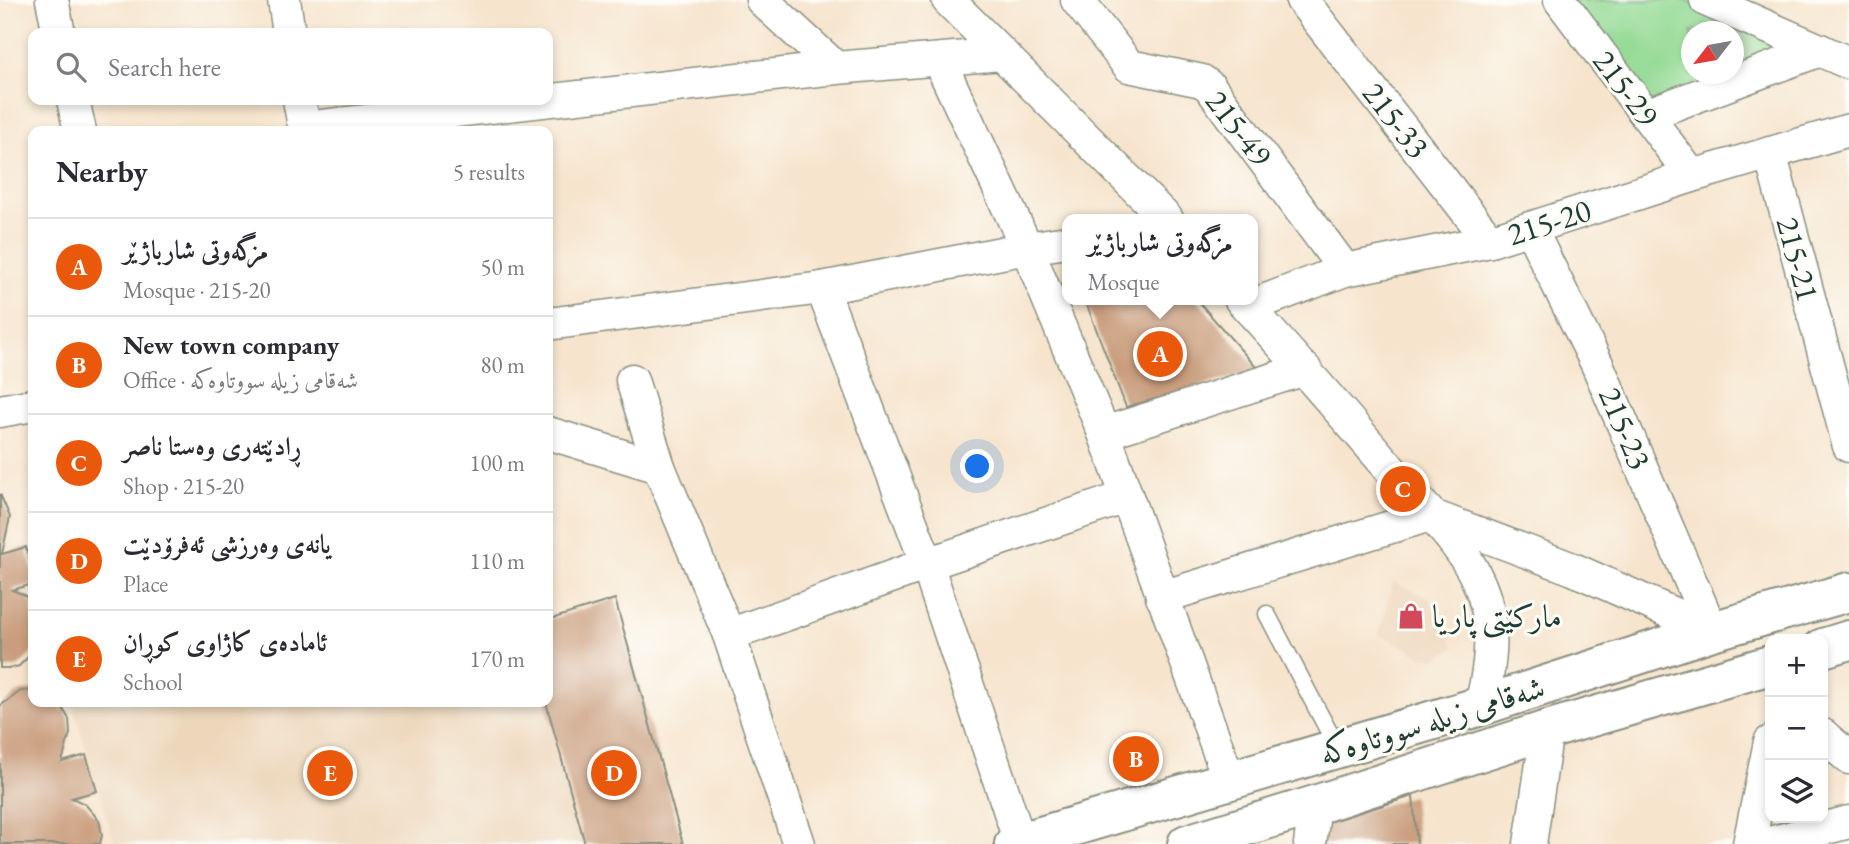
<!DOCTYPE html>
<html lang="en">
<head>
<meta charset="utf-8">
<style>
  body { margin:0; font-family:"EB Garamond",Amiri,serif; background:#f7f7f7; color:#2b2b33 }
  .controls { position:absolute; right:21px; bottom:21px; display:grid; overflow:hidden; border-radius:14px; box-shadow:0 4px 10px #0003 }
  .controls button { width:63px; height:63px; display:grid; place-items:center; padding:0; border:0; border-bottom:2px solid #e1e1e2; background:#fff; color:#2b2b33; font:35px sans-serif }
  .compass { position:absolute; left:1681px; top:21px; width:63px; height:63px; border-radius:50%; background:#fff; box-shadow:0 4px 10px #0003; rotate:239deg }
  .you { position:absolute; left:978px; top:467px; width:24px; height:24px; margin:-18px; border:5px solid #fff; border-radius:50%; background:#1a73e8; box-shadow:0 0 0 10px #1a73e833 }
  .badge { display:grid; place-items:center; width:46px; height:46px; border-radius:50%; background:#ea580c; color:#fff; font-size:23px; font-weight:700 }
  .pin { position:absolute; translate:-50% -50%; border:4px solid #fff; box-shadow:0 2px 7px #0006 }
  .popup { position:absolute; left:1062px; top:214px; width:196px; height:91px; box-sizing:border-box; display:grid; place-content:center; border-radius:14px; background:#fff; filter:drop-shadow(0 2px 5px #0005); font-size:23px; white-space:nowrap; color:#7c7c81 }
  .popup b { font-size:26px; color:#2b2b33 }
  .popup::after { content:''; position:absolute; left:50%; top:100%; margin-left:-14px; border:14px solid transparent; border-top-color:#fff }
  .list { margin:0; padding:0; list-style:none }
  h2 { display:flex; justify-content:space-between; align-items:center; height:91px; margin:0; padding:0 28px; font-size:30px }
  h2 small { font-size:23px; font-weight:400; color:#7c7c81 }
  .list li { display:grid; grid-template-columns:46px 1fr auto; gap:21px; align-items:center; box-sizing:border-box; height:98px; padding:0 28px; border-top:2px solid #e1e1e2 }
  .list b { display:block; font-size:26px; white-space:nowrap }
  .list p { margin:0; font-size:23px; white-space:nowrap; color:#7c7c81 }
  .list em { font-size:23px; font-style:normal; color:#7c7c81 }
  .icon { flex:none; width:38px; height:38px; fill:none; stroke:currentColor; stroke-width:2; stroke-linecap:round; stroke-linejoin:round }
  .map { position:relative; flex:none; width:1849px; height:844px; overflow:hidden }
  .search { position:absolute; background:#fff; box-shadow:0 4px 10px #0003; left:28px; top:28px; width:525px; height:77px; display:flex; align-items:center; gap:18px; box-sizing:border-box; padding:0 24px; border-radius:14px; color:#7c7c81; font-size:26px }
  .panel { position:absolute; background:#fff; box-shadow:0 4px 10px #0003; left:28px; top:126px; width:525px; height:581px; border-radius:14px }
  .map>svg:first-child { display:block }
  .built { fill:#edd7bb }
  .green { fill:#94da94; stroke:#5a8c64; stroke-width:2; fill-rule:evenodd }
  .building { fill:#c99d7d }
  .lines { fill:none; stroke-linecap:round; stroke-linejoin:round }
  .service-casing { stroke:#8a9080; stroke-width:19 }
  .minor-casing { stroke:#8a9080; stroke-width:35 }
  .primary-casing { stroke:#8a9080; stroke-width:42 }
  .service { stroke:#fff; stroke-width:16 }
  .minor { stroke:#fff; stroke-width:32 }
  .primary { stroke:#fff; stroke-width:38 }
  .labels { text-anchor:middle; stroke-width:6; stroke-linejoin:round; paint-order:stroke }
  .street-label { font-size:32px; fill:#1f3d34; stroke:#fdfcf7 }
  .poi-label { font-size:32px; fill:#1f3d34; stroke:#fdfcf7; text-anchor:start }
</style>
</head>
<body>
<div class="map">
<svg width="1849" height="844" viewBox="0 0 1849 844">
  <rect width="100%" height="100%" fill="#fdfcf7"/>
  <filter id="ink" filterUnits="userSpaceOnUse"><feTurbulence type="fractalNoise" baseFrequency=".0143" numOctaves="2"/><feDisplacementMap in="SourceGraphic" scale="14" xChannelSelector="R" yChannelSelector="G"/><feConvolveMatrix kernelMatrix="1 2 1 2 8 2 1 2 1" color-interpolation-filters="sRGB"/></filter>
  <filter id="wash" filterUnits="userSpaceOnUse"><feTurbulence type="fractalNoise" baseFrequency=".00686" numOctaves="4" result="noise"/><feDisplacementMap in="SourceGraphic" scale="28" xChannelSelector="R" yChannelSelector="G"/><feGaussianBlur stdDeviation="1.57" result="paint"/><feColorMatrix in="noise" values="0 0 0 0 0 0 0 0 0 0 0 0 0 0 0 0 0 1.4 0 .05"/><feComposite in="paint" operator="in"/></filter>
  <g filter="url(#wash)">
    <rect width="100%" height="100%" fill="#f6e4cc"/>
    <g class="built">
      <polygon points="1393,582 1429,598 1455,648 1437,658 1426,657 1379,634"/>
      <polygon points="72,702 546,702 585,844 115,844"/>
    </g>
    <path class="green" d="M1570,0H1687L1801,50L1650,104ZM1692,32H1734V74H1692Z"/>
    <g id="blocks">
      <g class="building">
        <polygon points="1085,300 1197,300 1257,368 1249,373 1126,407"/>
        <polygon points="0,494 10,517 2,554 26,547 33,573 33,584 12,590 25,595 33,605 33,652 19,666 12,668 0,668"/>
        <polygon points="615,599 683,844 585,844 546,702 548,620"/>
        <polygon points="33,690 33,702 59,702 69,719 70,733 62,762 86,755 97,791 72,798 85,804 99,820 102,835 100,844 0,844 0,706 21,691"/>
        <polygon points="1413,796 1417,844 1318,844 1318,825"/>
      </g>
    </g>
  </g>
  <g filter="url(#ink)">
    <use href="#blocks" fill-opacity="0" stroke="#8a9080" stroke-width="2"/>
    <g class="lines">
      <g class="service-casing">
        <polyline id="service" points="1267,614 1338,749"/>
      </g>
      <g class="minor-casing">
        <g id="minor">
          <polyline points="52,0 59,33"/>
          <polyline points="284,0 289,33"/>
          <polyline points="762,0 836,68"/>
          <polyline points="948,0 1167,219"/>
          <polyline points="1077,0 1129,66 1202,81 1210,87 1345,270"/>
          <polyline points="1302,0 1490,241"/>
          <polyline points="1560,0 1692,176"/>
          <polyline points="1706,0 1849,63"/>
          <polyline points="939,60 1027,248 1104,433 1229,780"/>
          <polyline points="73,100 80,131"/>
          <polyline points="299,100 305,131"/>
          <polyline points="1646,115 1820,50"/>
          <polyline points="304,128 836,68 1002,54"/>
          <polyline points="1770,153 1849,446"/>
          <polyline points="1530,228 1597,364 1712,631"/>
          <polyline points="822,288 927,564 1020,842"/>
          <path d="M1241,300C1297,360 1350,422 1403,484C1430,515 1461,543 1478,581C1497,622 1491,664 1481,706"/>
          <polyline points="1248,307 1345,270 1490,241 1692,176 1849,130"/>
          <polyline points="548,324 822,288 1027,248 1067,242"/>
          <polyline points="632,380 659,467 729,635 799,844"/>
          <polyline points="0,411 33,405"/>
          <polyline points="548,433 659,467"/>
          <polyline points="1104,433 1305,369"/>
          <polyline points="1162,597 1430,515 1573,569 1712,631"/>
          <polyline points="729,635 927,564 1126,497"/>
          <polyline points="1823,735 1849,758"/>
          <polyline points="1310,844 1315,805"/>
          <polyline points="1530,844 1547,730"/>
          <polyline points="1749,844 1770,742"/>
          <polyline points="1766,844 1849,822"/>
        </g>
      </g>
      <g class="primary-casing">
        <g id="primary">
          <polyline points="1823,648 1849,640"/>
          <polyline points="1014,844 1481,706 1712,631 1849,592"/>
          <polyline points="1187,844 1315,805 1547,730 1770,665"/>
        </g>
      </g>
      <use href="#service" class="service"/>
      <use href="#minor" class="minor"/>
      <use href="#primary" class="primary"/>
    </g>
  </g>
  <defs>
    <g id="shop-bare" transform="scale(2.1)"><path d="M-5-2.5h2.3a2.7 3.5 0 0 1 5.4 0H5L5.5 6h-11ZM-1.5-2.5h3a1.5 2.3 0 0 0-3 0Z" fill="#d1495b" stroke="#fdfcf7" stroke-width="2.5" paint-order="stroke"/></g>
  </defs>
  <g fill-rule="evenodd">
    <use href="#shop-bare" x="1411" y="616"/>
  </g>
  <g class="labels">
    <g class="street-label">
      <text transform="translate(1626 88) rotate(53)" y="11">215-29</text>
      <text transform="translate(1396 120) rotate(52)" y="11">215-33</text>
      <text transform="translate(1239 128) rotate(52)" y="11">215-49</text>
      <text transform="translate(1549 222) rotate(-18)" y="11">215-20</text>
      <text transform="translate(1798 259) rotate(75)" y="11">215-21</text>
      <text transform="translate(1625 428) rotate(67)" y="11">215-23</text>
      <text transform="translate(1432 720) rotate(-17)" y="11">شەقامی زیلە سووتاوەکە</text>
    </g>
    <g class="poi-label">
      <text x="1432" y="627">مارکێتی پاریا</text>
    </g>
  </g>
</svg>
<div class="controls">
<button>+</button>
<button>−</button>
<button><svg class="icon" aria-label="layers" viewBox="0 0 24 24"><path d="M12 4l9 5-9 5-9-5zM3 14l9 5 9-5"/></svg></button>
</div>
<svg class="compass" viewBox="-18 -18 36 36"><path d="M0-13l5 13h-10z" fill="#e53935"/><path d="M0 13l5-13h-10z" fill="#7c7c81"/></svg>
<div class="you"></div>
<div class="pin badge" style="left:1160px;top:354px">A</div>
<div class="popup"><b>مزگەوتی شارباژێر</b>Mosque</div>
<div class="pin badge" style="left:1136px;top:759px">B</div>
<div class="pin badge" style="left:1403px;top:489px">C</div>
<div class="pin badge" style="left:614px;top:773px">D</div>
<div class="pin badge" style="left:330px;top:773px">E</div>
<div class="search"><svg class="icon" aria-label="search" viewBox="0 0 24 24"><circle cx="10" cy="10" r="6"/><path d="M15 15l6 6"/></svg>Search here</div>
<section class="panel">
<h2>Nearby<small>5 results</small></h2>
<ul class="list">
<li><span class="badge">A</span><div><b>مزگەوتی شارباژێر</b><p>Mosque · 215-20</p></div><em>50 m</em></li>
<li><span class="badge">B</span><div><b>New town company</b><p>Office · شەقامی زیلە سووتاوەکە</p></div><em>80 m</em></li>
<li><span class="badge">C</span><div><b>ڕادێتەری وەستا ناصر</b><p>Shop · 215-20</p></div><em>100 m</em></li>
<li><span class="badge">D</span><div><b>یانەی وەرزشی ئەفرۆدێت</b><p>Place</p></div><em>110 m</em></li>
<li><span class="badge">E</span><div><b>ئامادەی کاژاوی کوڕان</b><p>School</p></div><em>170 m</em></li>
</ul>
</section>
</div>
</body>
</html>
